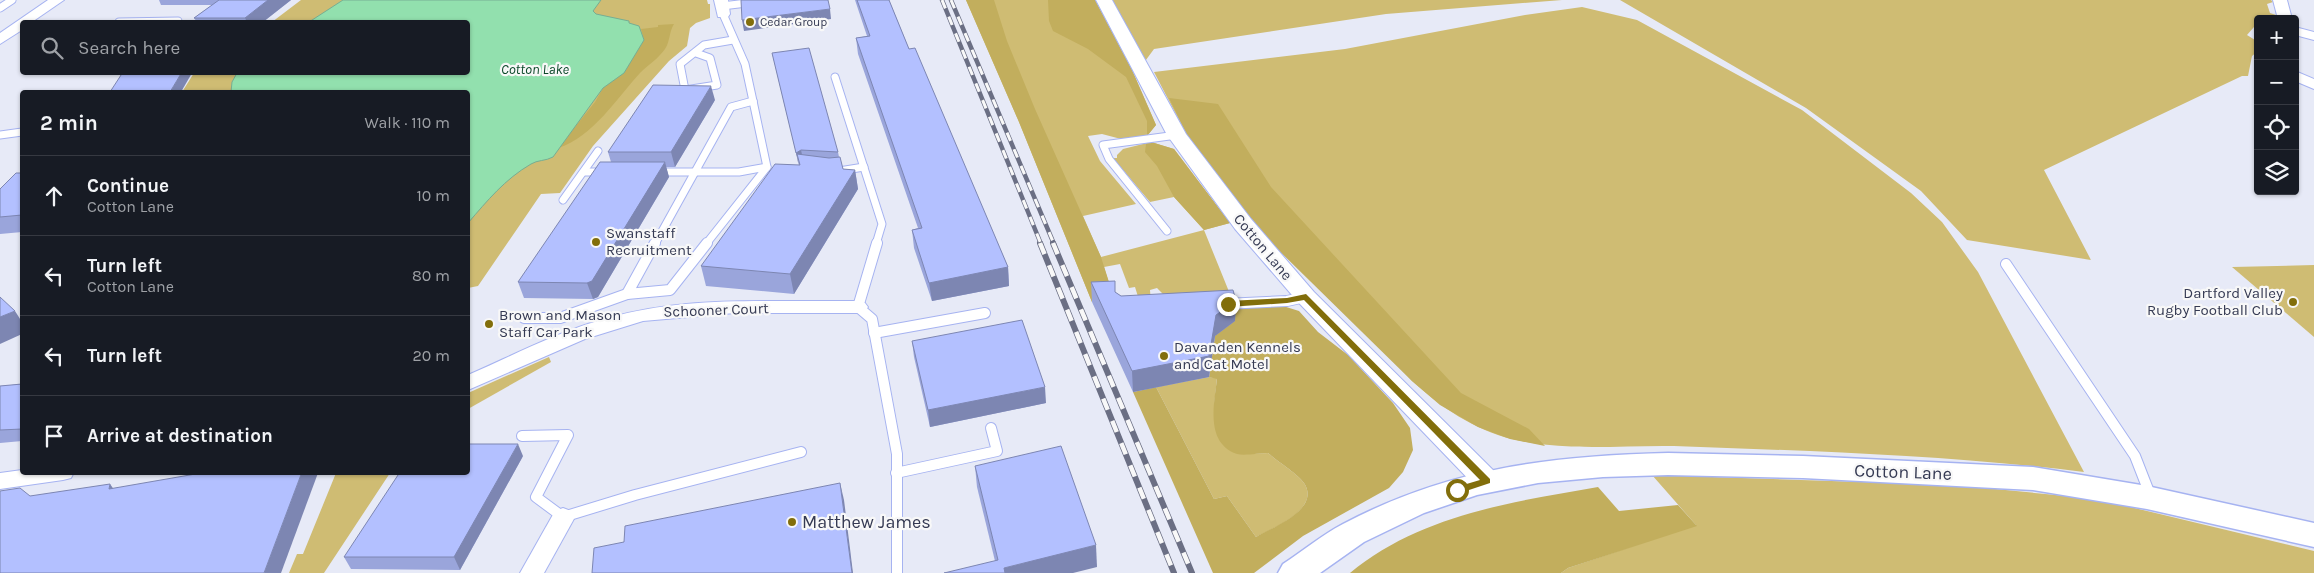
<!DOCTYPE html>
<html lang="en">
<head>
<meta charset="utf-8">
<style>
  body { margin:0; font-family:Karla,sans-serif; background:#20242c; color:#f1f3f6 }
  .controls { position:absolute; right:15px; top:15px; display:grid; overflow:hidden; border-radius:5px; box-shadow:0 1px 4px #0004 }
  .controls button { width:45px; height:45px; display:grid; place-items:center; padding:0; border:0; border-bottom:1px solid #363941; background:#171b24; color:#f1f3f6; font:25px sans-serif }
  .stop { position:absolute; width:15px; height:15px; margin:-11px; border:4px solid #826e0b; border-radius:50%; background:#fff }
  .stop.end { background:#826e0b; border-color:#fff; box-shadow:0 1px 5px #0008 }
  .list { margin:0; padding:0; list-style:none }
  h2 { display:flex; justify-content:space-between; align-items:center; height:65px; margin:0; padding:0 20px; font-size:21px }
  h2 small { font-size:16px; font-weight:400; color:#9ea1a6 }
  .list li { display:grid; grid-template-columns:32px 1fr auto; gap:15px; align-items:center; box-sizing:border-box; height:80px; padding:0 20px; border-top:1px solid #363941 }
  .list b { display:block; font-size:19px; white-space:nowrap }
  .list p { margin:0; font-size:16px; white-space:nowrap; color:#9ea1a6 }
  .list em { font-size:16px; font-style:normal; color:#9ea1a6 }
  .icon { flex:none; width:28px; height:28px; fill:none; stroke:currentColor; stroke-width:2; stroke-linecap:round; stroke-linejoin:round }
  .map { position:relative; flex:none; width:2314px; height:573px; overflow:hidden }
  .search { position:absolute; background:#171b24; box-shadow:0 1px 4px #0004; left:20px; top:20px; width:450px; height:55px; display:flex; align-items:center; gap:12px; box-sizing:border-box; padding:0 18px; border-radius:5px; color:#9ea1a6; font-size:19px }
  .panel { position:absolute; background:#171b24; box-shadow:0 1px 4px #0004; left:20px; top:90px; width:450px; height:385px; border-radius:5px }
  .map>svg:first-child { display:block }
  .green { fill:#cfbc73 }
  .forest { fill:#c2ae5d }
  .water { fill:#92e0ae; stroke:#76ae93 }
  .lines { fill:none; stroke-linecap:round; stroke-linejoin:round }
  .service-far1-casing { stroke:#a6b3f1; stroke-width:9 }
  .service-casing { stroke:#a6b3f1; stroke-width:12 }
  .minor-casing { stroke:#a6b3f1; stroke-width:2 }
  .tertiary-casing { stroke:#a6b3f1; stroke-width:2 }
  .secondary-casing { stroke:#a6b3f1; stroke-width:3 }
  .service-far1 { stroke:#fff; stroke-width:7 }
  .service { stroke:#fff; stroke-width:10 }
  .minor { fill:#fff; fill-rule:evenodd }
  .tertiary { fill:#fff; fill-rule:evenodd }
  .secondary { fill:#fff; fill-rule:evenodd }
  .rail-far1-casing { stroke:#6b6f84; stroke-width:4.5 }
  .rail-casing { stroke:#6b6f84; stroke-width:6 }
  .rail-far1 { stroke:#f8f8f8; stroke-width:3; stroke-dasharray:9; stroke-linecap:butt }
  .rail { stroke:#f8f8f8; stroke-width:4.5; stroke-dasharray:12; stroke-linecap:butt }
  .wall { fill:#9aa5db }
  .shaded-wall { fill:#7d86b2 }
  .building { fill:#b3c0ff; stroke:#7d86b2 }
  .route { fill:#826e0b }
  .poi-dot { fill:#826e0b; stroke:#f8f8f8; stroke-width:2 }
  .labels { text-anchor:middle; stroke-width:4.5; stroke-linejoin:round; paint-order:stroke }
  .far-poi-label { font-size:12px; fill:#353a53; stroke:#f8f8f8; text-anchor:start }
  .far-water-label { font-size:14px; font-style:italic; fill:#094728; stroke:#f8f8f8 }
  .poi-label { font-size:15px; fill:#353a53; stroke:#f8f8f8; text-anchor:start }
  .street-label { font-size:15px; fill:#353a53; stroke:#f8f8f8 }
  .near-street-label { font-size:18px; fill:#353a53; stroke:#f8f8f8 }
  .near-poi-label { font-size:18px; fill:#353a53; stroke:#f8f8f8; text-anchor:start }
</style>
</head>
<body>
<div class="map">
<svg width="2314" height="573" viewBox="0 0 2314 573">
  <rect width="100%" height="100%" fill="#e7eaf7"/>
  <g class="green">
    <polygon points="301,0 707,0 708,4 710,4 710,18 696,23 690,28 687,46 669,61 593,146 560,193 541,194 478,286 468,288 468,92 182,92 194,73 468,72 468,22 272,22"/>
    <polygon points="966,0 1095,0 1132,70 1156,125 1147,136 1121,139 1102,134 1088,136 1100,161 1136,204 1083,216 1101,257 1204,230 1174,197 1150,202 1113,158 1117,158 1117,155 1123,149 1151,142 1174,149 1230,223 1204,230 1232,299 1164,295 1157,288 1150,290 1151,303 1140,303 1135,287 1129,288 1120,264 1104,267 1109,283 1092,302 1019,122"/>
    <polygon points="1110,0 1562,0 1386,14 1154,49 1143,64"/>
    <polygon points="1620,0 2271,0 2273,2 2267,4 2270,13 2276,15 2275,19 2258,19 2258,28 2254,27 2247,35 2255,40 2258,51 2252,56 2248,76 2242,76 2044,170 2091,260 1967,240 1921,191 1806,108"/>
    <path d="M1582,7L1637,20L1802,110L1911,193L1942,222L1978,272L2084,472C1948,455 1811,451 1674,446C1620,445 1565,452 1512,439C1474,430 1441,407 1412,381L1191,143L1154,72L1345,49L1525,15Z"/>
    <polygon points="2314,265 2314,337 2232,267"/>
    <polygon points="549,357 551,362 468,409 468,393"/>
    <path d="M1209,377L1217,378L1214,406L1238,454L1268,453C1277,461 1298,474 1304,483C1321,509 1273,528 1256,537L1227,496L1214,499L1156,387Z"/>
    <polygon points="336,473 390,473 324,573 289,573 297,554 303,554"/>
    <polygon points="1652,475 1954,485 2097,499 2314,551 2314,573 1561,573 1568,568 1696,525"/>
  </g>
  <g class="forest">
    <polygon points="966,0 994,0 1007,41 1035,109 1101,257 1115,301 1092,302 1019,122"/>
    <polygon points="1048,0 1095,0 1132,70 1156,125 1147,136 1147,121 1126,77 1088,49 1053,31 1049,21"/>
    <path d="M674,24C669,32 670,42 665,49C658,59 648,65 640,73C616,99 593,137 558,148L595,102L603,88L624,72L644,40L641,29L658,27V25Z"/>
    <polygon points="1169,98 1218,104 1271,187 1461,393 1529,429 1545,446 1510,439 1478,427 1440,405 1412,381 1260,232 1191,143"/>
    <polygon points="1151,142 1174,149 1230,223 1204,230 1174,197 1157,166 1145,152 1146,144"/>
    <path d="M1283,306L1299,311L1318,332L1348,355L1393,403L1410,428L1413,450L1403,472L1389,488L1303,536L1254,573H1213L1133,392L1156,387L1214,499L1227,496L1256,537C1273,527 1321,509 1304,483C1298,474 1277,461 1268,453C1259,453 1245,456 1237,454C1205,443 1214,404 1217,379L1209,377L1215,336L1231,308Z"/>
    <path d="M1598,487L1619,511L1678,505L1697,526L1568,568L1561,573H1350C1420,515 1512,502 1598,487Z"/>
  </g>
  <path class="water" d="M343,0H601L593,11L596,14L629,21V23L639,26L644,40L624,73L603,88L553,157C546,161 537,160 531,164C505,179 487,201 468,223V92H231L232,82L237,73L468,72V22H309Z"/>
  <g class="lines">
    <g class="service-far1-casing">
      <g id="service-far1">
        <polyline points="722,6 772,0"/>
        <polyline points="0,8 12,0"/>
        <polyline points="723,14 745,64 753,101"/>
        <polyline points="119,22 178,21"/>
        <polyline points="696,53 710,58 717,85 685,90 680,64 704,45 733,40"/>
        <polyline points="835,77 882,224 876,244"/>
        <polyline points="0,135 22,132"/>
        <polyline points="839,171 864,167"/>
        <polyline points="585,172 605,172"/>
        <polyline points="655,172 739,172 767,167"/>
        <polyline points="563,200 598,151"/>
        <polyline points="1167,231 1109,159 1103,145 1177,135"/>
        <polyline points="655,244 731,107 753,101"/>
        <polyline points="706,244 767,167 753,101"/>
      </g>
    </g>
    <g class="service-casing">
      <g id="service">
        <polyline points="655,243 627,294 670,290 707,243"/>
        <polyline points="877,243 858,307 872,319 897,454 897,573"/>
        <polyline points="2006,264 2135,456 2151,497"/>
        <polyline points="1224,304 1287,301 1305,297"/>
        <polyline points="524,318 560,318 627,294"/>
        <polyline points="874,333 985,313"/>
        <polyline points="522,436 568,435 536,497 563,517 635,495 801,452"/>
        <polyline points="896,473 997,451 991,428"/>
      </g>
    </g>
    <g class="minor-casing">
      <g id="minor">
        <polygon points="48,0 64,0 32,22 22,22 22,30 0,44 0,33"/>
        <polygon points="714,0 728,0 730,14 728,17 718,17"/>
        <polygon points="2273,0 2287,0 2292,19 2278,19"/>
        <polygon points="2295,27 2314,32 2314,40 2295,35"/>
        <polygon points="2295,71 2314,79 2314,89 2295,81"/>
        <path d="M767,301H858L865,303L868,307L865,311L858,313H735L643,321L585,339L468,390V375C514,355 559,331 608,318C660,303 713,301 767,301Z"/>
        <polygon points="22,470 22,472 74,472 71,478 63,480 0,489 0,473"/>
        <polygon points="563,508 571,511 575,517 544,573 520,573 555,511"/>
      </g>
    </g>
    <g class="tertiary-casing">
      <polygon id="tertiary" points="1096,0 1112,0 1186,134 1251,219 1314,292 1497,474 1501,481 1497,488 1487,491 1477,488 1298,302 1235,229 1167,135"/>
    </g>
    <g class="secondary-casing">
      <path id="secondary" d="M1668,453L1803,456L2033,467L2147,486L2314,523V547L2147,509L2033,490L1803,478L1668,475L1603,477L1538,483L1477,495L1424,513L1364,542L1320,573H1278L1283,564C1303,551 1322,535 1343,524C1449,468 1550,456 1668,453Z"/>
    </g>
    <use href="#service-far1" class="service-far1"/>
    <use href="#service" class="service"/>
    <use href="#minor" class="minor"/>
    <use href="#tertiary" class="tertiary"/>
    <use href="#secondary" class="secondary"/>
    <g class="rail-far1-casing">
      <g id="rail-far1">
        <polyline points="942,0 1041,244"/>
        <polyline points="951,0 1054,244"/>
      </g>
    </g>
    <g class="rail-casing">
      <g id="rail">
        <polyline points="1040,243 1174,573"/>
        <polyline points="1053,243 1192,573"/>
      </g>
    </g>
    <use href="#rail-far1" class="rail-far1"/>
    <use href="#rail" class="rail"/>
  </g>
  <g class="wall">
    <polygon points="159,0 291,0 263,22 197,22 194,18 212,5 161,5"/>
    <polygon points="855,0 889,0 909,49 1008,267 1009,286 932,301 914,248 912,230 918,228 858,54 856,38 867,36"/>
    <polygon points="772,53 838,152 839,157 843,169 855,170 858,189 794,294 706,286 701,266 799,165"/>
    <polygon points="715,100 675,167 666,167 669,177 598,297 593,299 524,298 518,282 611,162 608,152"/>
    <polygon points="22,173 22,232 0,234 0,189"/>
    <polygon points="1115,281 1115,292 1121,296 1236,301 1235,321 1215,336 1209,377 1133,392 1092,302 1091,282"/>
    <polygon points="912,341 1046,403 930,427 914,357"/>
    <polygon points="22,384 22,441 0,443 0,386"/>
    <polygon points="523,456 460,570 351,569 344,557"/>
    <polygon points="975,466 1097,567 995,561 977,487"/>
  </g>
  <g class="shaded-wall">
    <polygon points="268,0 291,0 263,22 247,22 245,18"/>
    <polygon points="830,9 831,19 744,31 742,20"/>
    <polygon points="182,72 192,72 192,73 181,92 170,92"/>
    <polygon points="711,86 715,100 675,167 671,152"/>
    <polygon points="801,150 804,164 797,154 799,167 796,153"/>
    <polygon points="665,162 669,177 598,297 593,299 587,283"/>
    <polygon points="855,170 858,189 794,294 790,274"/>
    <polygon points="1008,267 1009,286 932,301 929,283"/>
    <polygon points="1236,301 1235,321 1215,336 1209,377 1133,392 1132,371 1216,315"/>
    <polygon points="15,311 22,322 22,334 0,344 0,317"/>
    <polygon points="1045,387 1046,403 930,427 928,410"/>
    <polygon points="518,444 523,456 460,570 454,557"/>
    <polygon points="302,472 318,473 281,573 264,573"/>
    <polygon points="840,483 844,500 853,573 852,573"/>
    <polygon points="110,484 122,501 109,489"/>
    <polygon points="1096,545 1097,567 1073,573 1004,573 1004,568"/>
  </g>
  <g class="building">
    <polygon points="219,0 268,0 245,18 194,18"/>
    <polygon points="741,0 828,0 830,9 742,20"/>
    <polygon points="857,0 889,0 909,49 915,48 1008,267 929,283 912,230 922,228 856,38 870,36"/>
    <polygon points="809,48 838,152 801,150 796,153 772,53"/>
    <polygon points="123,72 182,72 170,92 110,92"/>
    <polygon points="653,85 711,86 671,152 608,152"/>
    <polygon points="797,154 829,158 840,157 843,169 855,170 790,274 701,266 775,164 800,165"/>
    <polygon points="600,162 665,162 592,281 587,283 518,282"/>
    <polygon points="16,173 22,173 22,215 0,217 0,189"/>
    <polygon points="1115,281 1115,292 1121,296 1233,290 1236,301 1216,315 1209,356 1132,371 1091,282"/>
    <polygon points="0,297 15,311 0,317"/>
    <polygon points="1022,320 1045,387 928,410 912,341"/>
    <polygon points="22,384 22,429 0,430 0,386"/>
    <polygon points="468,444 518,444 454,557 344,557 400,472 468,472"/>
    <polygon points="1061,446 1096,545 1004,568 1005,573 944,573 998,560 975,466"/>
    <polygon points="207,472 302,472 264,573 0,573 0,491 20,488 30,496 110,484 109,489"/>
    <polygon points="840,483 852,573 592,573 594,548 624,542 625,526"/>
  </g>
  <polygon class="route" points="1306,294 1490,479 1490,483 1457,494 1453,493 1453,488 1480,480 1304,300 1287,303 1228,307 1223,304 1228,301 1287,298"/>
  <g class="poi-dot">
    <circle cx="750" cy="22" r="5"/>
    <circle cx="596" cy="242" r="5"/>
    <circle cx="2293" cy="302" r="5"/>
    <circle cx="489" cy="324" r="5"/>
    <circle cx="1164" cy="356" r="5"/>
    <circle cx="792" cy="522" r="5"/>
  </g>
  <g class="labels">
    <g class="far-poi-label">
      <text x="760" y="26">Cedar Group</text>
    </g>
    <g class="far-water-label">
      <text x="535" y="74">Cotton Lake</text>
    </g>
    <g class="poi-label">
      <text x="606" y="238">Swanstaff<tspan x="606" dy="17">Recruitment</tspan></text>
      <text x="2283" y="298" text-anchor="end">Dartford Valley<tspan x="2283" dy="17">Rugby Football Club</tspan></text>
      <text x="499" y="320">Brown and Mason<tspan x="499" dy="17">Staff Car Park</tspan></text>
      <text x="1174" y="352">Davanden Kennels<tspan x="1174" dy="17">and Cat Motel</tspan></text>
    </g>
    <g class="street-label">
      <text transform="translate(1263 247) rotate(50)" y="5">Cotton Lane</text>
      <text transform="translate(716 310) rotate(-2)" y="5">Schooner Court</text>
    </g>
    <g class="near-street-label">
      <text transform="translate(1903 472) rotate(2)" y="6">Cotton Lane</text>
    </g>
    <g class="near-poi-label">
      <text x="802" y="528">Matthew James</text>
    </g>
  </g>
</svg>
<div class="controls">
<button>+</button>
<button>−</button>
<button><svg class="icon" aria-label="locate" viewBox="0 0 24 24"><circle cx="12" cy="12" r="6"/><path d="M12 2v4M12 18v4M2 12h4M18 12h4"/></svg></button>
<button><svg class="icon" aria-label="layers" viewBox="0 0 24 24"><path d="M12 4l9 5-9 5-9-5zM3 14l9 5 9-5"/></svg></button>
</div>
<div class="stop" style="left:1457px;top:490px"></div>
<div class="stop end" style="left:1228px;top:304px"></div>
<div class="search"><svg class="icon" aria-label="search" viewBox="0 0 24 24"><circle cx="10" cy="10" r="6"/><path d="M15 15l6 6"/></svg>Search here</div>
<section class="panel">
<h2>2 min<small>Walk · 110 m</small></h2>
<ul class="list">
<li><svg class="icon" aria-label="ahead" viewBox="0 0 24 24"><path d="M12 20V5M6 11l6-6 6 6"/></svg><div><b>Continue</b><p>Cotton Lane</p></div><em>10 m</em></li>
<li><svg class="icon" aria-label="left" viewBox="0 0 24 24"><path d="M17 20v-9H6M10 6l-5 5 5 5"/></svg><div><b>Turn left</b><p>Cotton Lane</p></div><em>80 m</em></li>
<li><svg class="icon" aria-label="left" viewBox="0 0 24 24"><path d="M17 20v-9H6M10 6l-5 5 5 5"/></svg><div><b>Turn left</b></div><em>20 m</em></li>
<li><svg class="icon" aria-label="arrive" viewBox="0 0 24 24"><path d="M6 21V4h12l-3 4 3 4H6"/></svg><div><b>Arrive at destination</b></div></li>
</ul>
</section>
</div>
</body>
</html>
